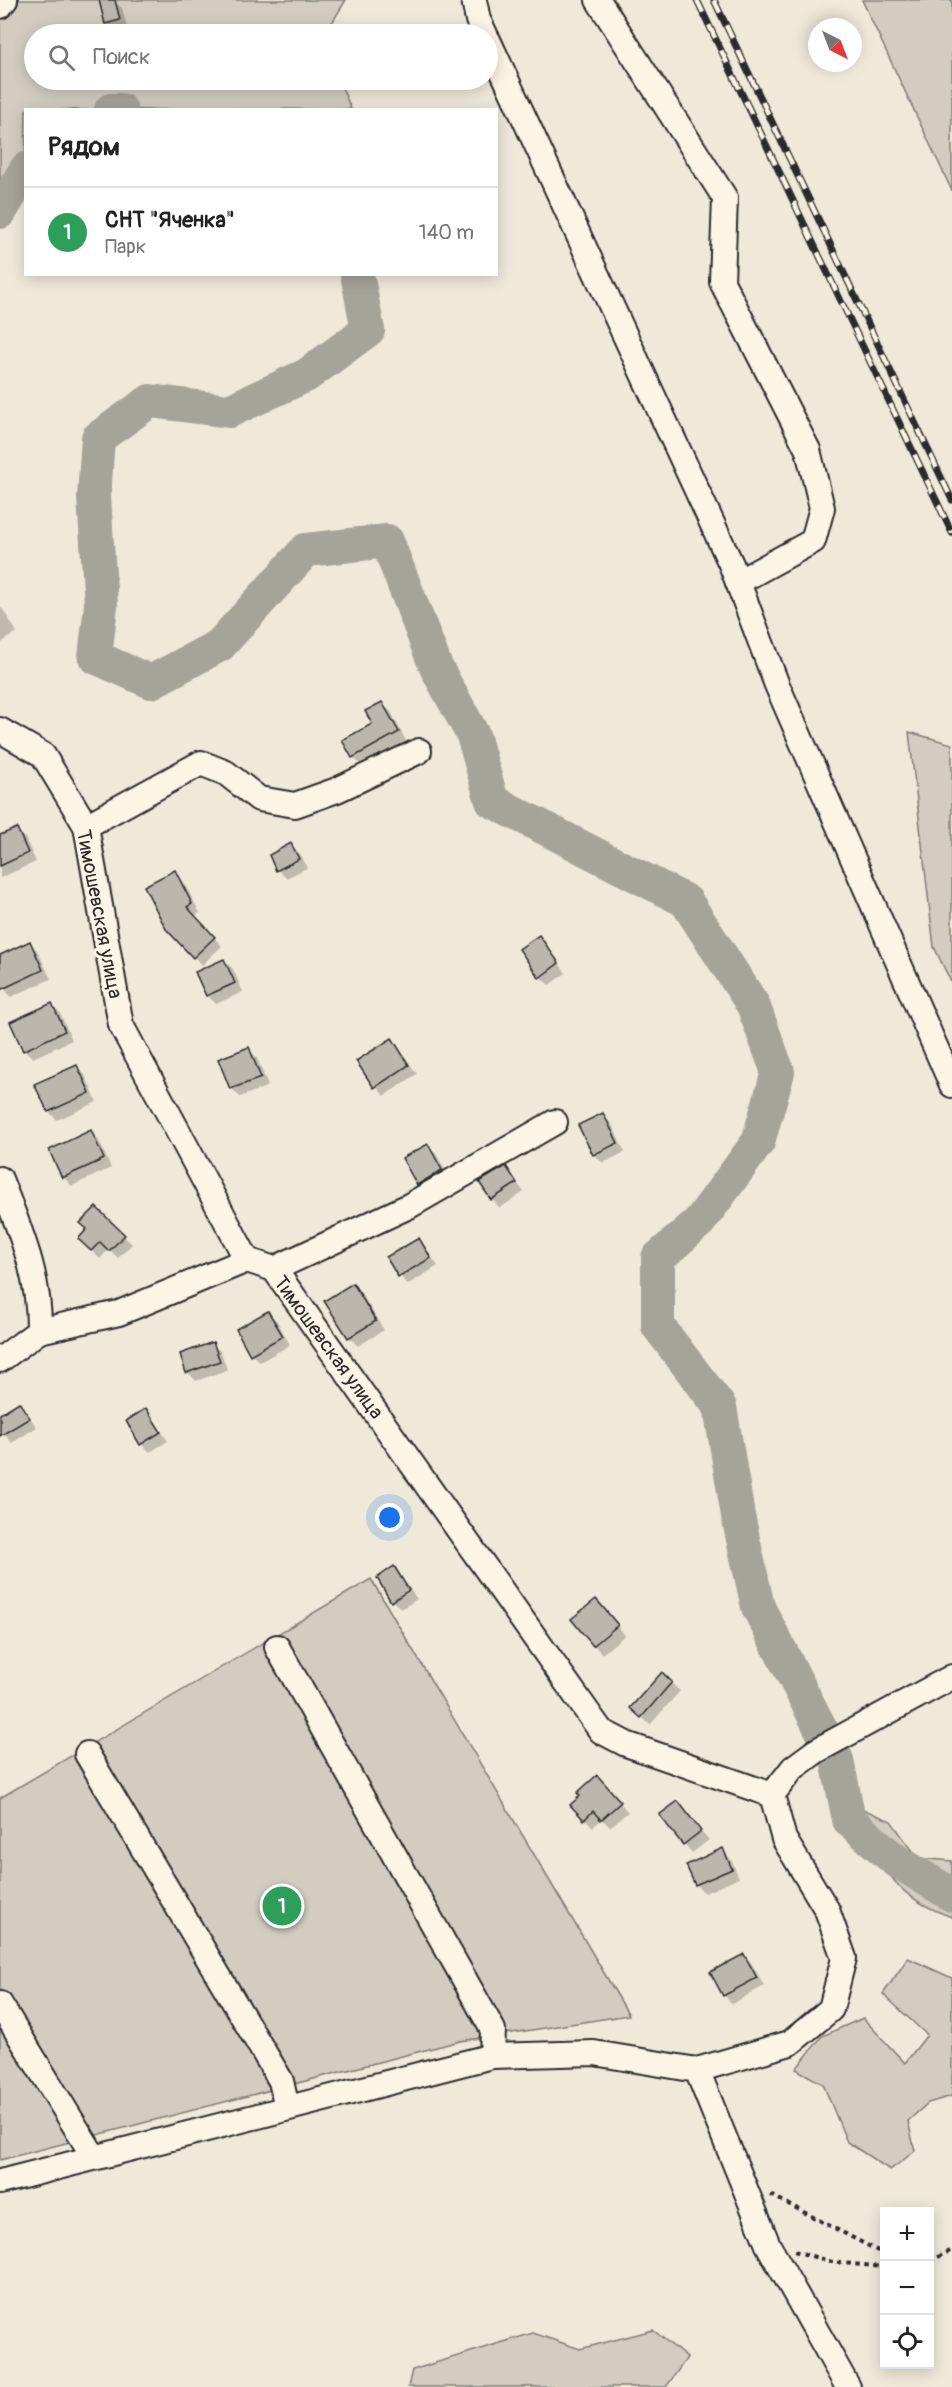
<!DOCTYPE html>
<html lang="ru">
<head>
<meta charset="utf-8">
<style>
  body { margin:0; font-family:Pangolin,sans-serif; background:#f6f6f6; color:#222 }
  .controls { position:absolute; right:18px; bottom:18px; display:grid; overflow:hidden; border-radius:0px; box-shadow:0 3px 15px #0003 }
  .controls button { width:54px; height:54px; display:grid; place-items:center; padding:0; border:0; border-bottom:2px solid #e0e0e0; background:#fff; color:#222; font:30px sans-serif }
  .compass { position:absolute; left:808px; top:18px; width:54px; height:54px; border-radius:50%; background:#fff; box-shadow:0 3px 15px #0003; rotate:138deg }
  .you { position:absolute; left:390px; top:1518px; width:21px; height:21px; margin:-15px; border:4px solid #fff; border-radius:50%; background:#1a73e8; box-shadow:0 0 0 9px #1a73e833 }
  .badge { display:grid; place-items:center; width:39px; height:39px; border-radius:50%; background:#1f6fb2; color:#fff; font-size:20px; font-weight:700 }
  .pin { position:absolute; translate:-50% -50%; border:3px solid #fff; box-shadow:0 2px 6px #0006 }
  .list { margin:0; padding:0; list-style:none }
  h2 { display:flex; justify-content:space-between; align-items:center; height:78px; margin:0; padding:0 24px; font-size:26px }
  h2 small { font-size:20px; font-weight:400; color:#767676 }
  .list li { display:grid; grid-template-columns:39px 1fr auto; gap:18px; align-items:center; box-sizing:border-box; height:90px; padding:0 24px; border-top:2px solid #e0e0e0 }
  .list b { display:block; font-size:22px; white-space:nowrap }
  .list p { margin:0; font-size:20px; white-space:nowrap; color:#767676 }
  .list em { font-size:20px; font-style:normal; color:#767676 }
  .icon { flex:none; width:33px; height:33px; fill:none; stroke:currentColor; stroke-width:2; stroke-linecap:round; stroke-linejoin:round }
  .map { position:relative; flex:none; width:952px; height:2387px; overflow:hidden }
  .search { position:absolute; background:#fff; box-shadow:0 3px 15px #0003; left:24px; top:24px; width:474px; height:66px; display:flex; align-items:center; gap:15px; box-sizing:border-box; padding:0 21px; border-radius:33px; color:#767676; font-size:22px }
  .panel { position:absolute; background:#fff; box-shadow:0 3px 15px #0003; left:24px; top:108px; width:474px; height:168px; border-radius:0px }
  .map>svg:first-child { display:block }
  .green { fill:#d2cdc0; stroke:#7e7c76; stroke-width:1.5 }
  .shadow { fill:#0003 }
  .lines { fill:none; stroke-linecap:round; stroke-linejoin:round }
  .river { stroke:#a6a399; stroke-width:34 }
  .building { fill:#bcb7ac; stroke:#2b2b2b; stroke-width:1.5 }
  .minor-casing { stroke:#2b2b2b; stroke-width:28 }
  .path { stroke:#2b2b2b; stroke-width:4; stroke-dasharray:4.5 4.5; stroke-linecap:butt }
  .minor { stroke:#fcf5e5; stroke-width:24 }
  .rail-casing { stroke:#2b2b2b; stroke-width:7 }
  .rail { stroke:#fcf5e5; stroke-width:4.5; stroke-dasharray:14; stroke-linecap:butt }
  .labels { text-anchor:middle; stroke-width:6; stroke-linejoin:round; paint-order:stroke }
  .street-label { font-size:20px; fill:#2b2b2b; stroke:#fcf5e5 }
</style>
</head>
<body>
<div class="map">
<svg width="952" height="2387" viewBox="0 0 952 2387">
  <rect width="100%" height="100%" fill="#efe9da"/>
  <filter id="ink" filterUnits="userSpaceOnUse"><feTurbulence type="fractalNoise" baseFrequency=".0167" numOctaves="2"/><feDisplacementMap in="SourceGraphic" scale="12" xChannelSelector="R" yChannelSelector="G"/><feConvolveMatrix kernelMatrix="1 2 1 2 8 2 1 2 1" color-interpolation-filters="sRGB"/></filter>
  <g filter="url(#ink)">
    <g class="green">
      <polygon points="0,0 346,0 325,34 34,34 34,80 339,80 351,109 26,110 25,169 0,212"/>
      <polygon points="862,0 952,0 952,191"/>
      <polygon points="909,732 952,744 952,984 934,947"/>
      <polygon points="371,1579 629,2015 460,2041 0,2160 0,1798"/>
      <path d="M860,1808L891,1821L918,1858L952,1861V1917C888,1895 883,1866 860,1808Z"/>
      <polygon points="908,1958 952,1978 952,2096 928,2103 908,2121 915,2151 890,2170 847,2142 823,2084 796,2069 822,2036 863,2018 905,2063 927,2035 883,1994"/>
      <polygon points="653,2330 687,2358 666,2387 408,2387 412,2370 533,2333 580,2349"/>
    </g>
    <g class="shadow">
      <polygon points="112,0 122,8 127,28 115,31 107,23"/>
      <polygon points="0,605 17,632 0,644"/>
      <polygon points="382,703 391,712 406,741 361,765 353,757 374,724"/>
      <polygon points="17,829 25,838 36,862 0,878 0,838"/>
      <polygon points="291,845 300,854 307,868 286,878 278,870"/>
      <polygon points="174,872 183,881 200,913 194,916 222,946 202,965 167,928"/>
      <polygon points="539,937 566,973 549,985 540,977"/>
      <polygon points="30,943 38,952 51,979 11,997 0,983 0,957"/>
      <polygon points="224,961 233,969 243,992 216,1004 207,995"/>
      <polygon points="52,1005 60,1013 72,1040 33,1058 24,1050"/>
      <polygon points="392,1040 417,1074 384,1096 358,1062"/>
      <polygon points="248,1049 257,1058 268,1086 240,1097 232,1089 220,1060"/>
      <polygon points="76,1066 85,1075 97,1102 57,1120 49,1112"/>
      <polygon points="602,1115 611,1123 625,1152 603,1163 594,1155 580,1126"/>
      <polygon points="91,1132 99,1141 111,1168 72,1186 63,1177"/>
      <polygon points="427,1146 436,1154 450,1179 427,1193 418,1184"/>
      <polygon points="506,1168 524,1192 500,1208 492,1199"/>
      <polygon points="96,1209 132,1244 118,1258 109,1249 100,1259 80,1239 89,1229"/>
      <polygon points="419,1240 438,1266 407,1285 388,1258"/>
      <polygon points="353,1285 361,1293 384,1330 358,1346 349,1337 326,1301"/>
      <polygon points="268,1313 277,1321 290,1345 260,1362 251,1354"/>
      <polygon points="212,1344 221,1352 227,1370 196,1381 188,1372 181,1355"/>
      <polygon points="19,1404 37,1427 12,1443 0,1429 0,1416"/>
      <polygon points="146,1410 168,1441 150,1452 141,1444"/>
      <polygon points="394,1568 417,1599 401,1609 393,1601"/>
      <polygon points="604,1609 625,1635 602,1654 594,1645"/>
      <polygon points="671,1683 680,1691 650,1725 641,1716"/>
      <polygon points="605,1786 628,1812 610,1827 602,1819 593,1827 585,1819"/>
      <polygon points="677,1803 709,1840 692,1853 661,1816"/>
      <polygon points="722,1850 731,1859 739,1878 705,1893 696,1885 688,1866"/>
      <polygon points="743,1955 752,1964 764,1986 732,2004 724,1995"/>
    </g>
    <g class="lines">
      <g class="river">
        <polyline points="111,110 121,110"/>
        <polyline points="0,212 26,169"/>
        <polyline points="357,274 368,330 307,375 229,411 150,401 98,438 94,497 101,605 95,657 151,682 220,645 306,550 387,541 436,667 473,735 492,801 686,901 753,1005 778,1072 758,1142 700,1221 658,1258 658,1326 720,1407 738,1516 758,1607 837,1760 849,1820 895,1860 952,1895"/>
      </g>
    </g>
    <g class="building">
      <polygon points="99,0 115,0 120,20 105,24"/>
      <polygon points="382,702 399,732 352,758 342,740 372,724 365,711"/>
      <polygon points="17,828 28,853 0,866 0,835"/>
      <polygon points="291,843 299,859 276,871 269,855"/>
      <polygon points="175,870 192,904 187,907 215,937 193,958 166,929 144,886"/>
      <polygon points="539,935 559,963 539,978 519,949"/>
      <polygon points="30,941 43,970 0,990 0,955"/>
      <polygon points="224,959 235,983 206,996 195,972"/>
      <polygon points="52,1003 65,1031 23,1051 10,1022"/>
      <polygon points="392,1038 409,1065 374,1088 356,1061"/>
      <polygon points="249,1047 261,1078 230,1089 218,1059"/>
      <polygon points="77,1065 90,1093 48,1112 34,1084"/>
      <polygon points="603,1113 618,1143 593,1155 578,1125"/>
      <polygon points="91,1130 104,1159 62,1178 49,1150"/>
      <polygon points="428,1144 442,1170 417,1185 402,1158"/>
      <polygon points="506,1166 517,1183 491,1200 479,1182"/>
      <polygon points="96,1207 125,1235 109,1251 100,1242 91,1251 78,1239 87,1229 80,1223"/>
      <polygon points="419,1238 431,1258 398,1277 386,1257"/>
      <polygon points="353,1283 376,1321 348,1338 324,1301"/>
      <polygon points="268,1311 283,1336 250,1355 236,1329"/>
      <polygon points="213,1342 220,1361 186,1373 180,1354"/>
      <polygon points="19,1402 30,1418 0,1436 0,1414"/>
      <polygon points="146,1408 161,1432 140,1445 126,1421"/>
      <polygon points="394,1566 409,1590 391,1602 377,1578"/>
      <polygon points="596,1599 618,1625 593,1646 571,1619"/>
      <polygon points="662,1672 672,1682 641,1718 630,1708"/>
      <polygon points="597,1775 621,1802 601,1820 593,1811 584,1820 570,1805 580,1796 577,1793"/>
      <polygon points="678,1801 701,1831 683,1845 659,1815"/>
      <polygon points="723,1848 732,1869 695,1885 686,1865"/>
      <polygon points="744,1954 757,1978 723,1996 710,1972"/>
    </g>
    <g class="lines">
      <g class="minor-casing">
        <g id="minor">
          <polyline points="474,0 478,20 485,34"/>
          <polyline points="598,0 725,198 722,282 808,450 822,508 813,541 738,582"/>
          <polyline points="0,6 5,0"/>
          <polyline points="488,40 731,564 777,685 952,1085"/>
          <polyline points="0,730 43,755 86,826 121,1025 247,1260 274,1269 601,1731 626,1744 772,1795"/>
          <polyline points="86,826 201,763 226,773 259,799 295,805 337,790 419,751"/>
          <path d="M0,1179C20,1231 40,1275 39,1331"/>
          <polyline points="274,1269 409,1206 555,1122"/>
          <polyline points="0,1360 39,1331 119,1313 247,1260"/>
          <polyline points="277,1647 493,2030 492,2056"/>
          <polyline points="87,1754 281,2081 287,2108"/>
          <polyline points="0,2004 94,2157"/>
          <polyline points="697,2070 768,2245 848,2387"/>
          <polyline points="0,2182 492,2056 594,2053 697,2070 790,2043 831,2009 844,1958 827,1910 784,1839 772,1795 793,1768 816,1751 952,1677"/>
        </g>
      </g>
      <g class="path">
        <polyline points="771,2195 884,2254"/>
        <polyline points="794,2251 832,2262 884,2267"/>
        <polyline points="930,2261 952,2250"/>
      </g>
      <use href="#minor" class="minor"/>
      <g class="rail-casing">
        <g id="rail">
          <polyline points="697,0 952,533"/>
          <polyline points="714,0 952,500"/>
        </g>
      </g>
      <use href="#rail" class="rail"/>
    </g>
  </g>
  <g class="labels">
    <g class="street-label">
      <text transform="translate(100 914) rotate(79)" y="7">Тимошевская улица</text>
      <text transform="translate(329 1347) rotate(54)" y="7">Тимошевская улица</text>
    </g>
  </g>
</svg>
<div class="controls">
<button>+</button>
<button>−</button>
<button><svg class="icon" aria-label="locate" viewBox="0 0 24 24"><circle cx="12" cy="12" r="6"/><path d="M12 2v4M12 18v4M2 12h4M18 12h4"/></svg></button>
</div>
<svg class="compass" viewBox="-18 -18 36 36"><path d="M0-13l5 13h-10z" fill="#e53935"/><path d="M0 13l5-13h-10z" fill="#767676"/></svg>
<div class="you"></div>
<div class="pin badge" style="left:282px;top:1906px;background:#2e9e5b">1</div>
<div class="search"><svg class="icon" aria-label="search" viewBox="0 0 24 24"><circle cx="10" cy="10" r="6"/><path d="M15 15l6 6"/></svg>Поиск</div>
<section class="panel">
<h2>Рядом<small></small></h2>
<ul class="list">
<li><span class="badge" style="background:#2e9e5b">1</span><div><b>СНТ &quot;Яченка&quot;</b><p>Парк</p></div><em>140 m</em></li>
</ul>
</section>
</div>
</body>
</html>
